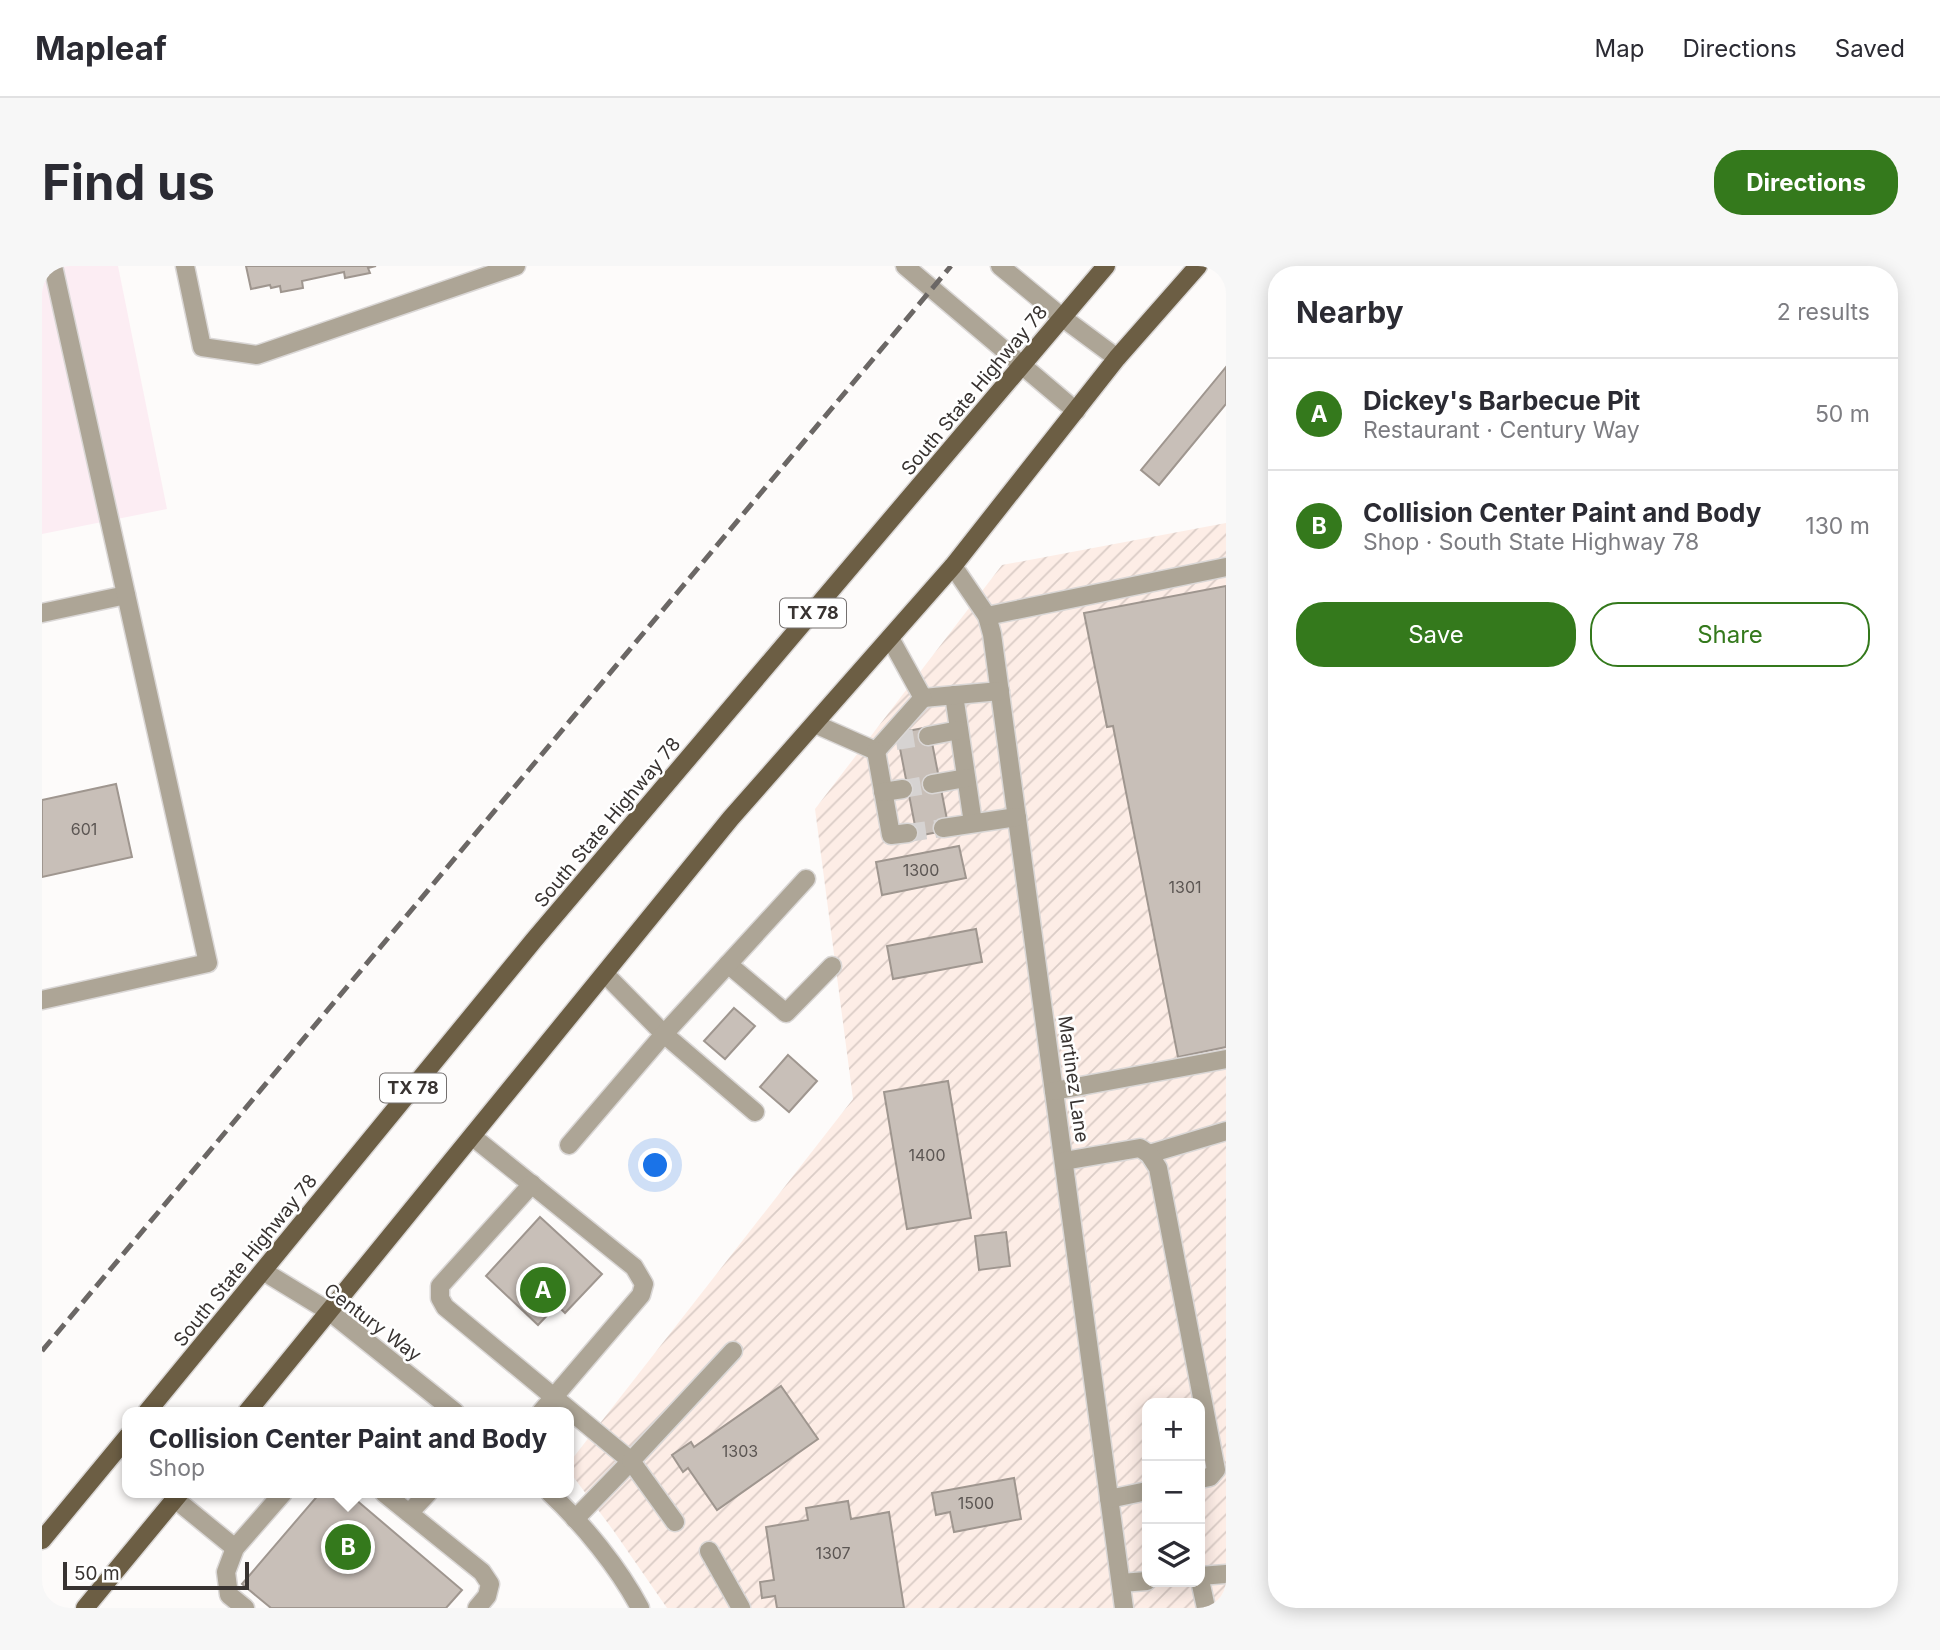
<!DOCTYPE html>
<html lang="en">
<head>
<meta charset="utf-8">
<style>
  body { margin:0; font-family:Inter,sans-serif; background:#f7f7f7; color:#2b2b33 }
  .controls { position:absolute; right:21px; bottom:21px; display:grid; overflow:hidden; border-radius:14px; box-shadow:0 4px 18px #0003 }
  .controls button { width:63px; height:63px; display:grid; place-items:center; padding:0; border:0; border-bottom:2px solid #e1e1e2; background:#fff; color:#2b2b33; font:35px sans-serif }
  .scale { position:absolute; left:21px; bottom:18px; width:186px; box-sizing:border-box; padding-left:7px; border:4px solid #383331; border-top:0; font-size:19px; line-height:24px; white-space:nowrap; color:#383331; -webkit-text-stroke:5px #fff; paint-order:stroke }
  .you { position:absolute; left:614px; top:900px; width:24px; height:24px; margin:-18px; border:5px solid #fff; border-radius:50%; background:#1a73e8; box-shadow:0 0 0 10px #1a73e833 }
  .badge { display:grid; place-items:center; width:46px; height:46px; border-radius:50%; background:#34791c; color:#fff; font-size:23px; font-weight:700 }
  .pin { position:absolute; translate:-50% -50%; border:4px solid #fff; box-shadow:0 2px 7px #0006 }
  .popup { position:absolute; left:80px; top:1141px; width:452px; height:91px; box-sizing:border-box; display:grid; place-content:center; border-radius:14px; background:#fff; filter:drop-shadow(0 2px 5px #0005); font-size:23px; white-space:nowrap; color:#7c7c81 }
  .popup b { font-size:26px; color:#2b2b33 }
  .popup::after { content:''; position:absolute; left:50%; top:100%; margin-left:-14px; border:14px solid transparent; border-top-color:#fff }
  .list { margin:0; padding:0; list-style:none }
  h2 { display:flex; justify-content:space-between; align-items:center; height:91px; margin:0; padding:0 28px; font-size:30px }
  h2 small { font-size:23px; font-weight:400; color:#7c7c81 }
  .list li { display:grid; grid-template-columns:46px 1fr auto; gap:21px; align-items:center; box-sizing:border-box; height:112px; padding:0 28px; border-top:2px solid #e1e1e2 }
  .list b { display:block; font-size:26px; white-space:nowrap }
  .list p { margin:0; font-size:23px; white-space:nowrap; color:#7c7c81 }
  .list em { font-size:23px; font-style:normal; color:#7c7c81 }
  .actions { display:flex; gap:14px; padding:21px 28px }
  .actions a { flex:1; padding:16px 0; border:2px solid #34791c; border-radius:28px; text-align:center; font-size:24px; color:#34791c }
  .actions .main { background:#34791c; color:#fff }
  .icon { flex:none; width:38px; height:38px; fill:none; stroke:currentColor; stroke-width:2; stroke-linecap:round; stroke-linejoin:round }
  .map { position:relative; flex:none; width:1184px; height:1342px; overflow:hidden; border-radius:28px }
  header { display:flex; align-items:center; gap:42px; box-sizing:border-box; height:98px; padding:0 35px; background:#fff; border-bottom:2px solid #e1e1e2 }
  header strong { font-size:33px }
  nav { display:flex; gap:38px; margin-inline-start:auto; font-size:24px }
  .intro { display:flex; align-items:center; justify-content:space-between; box-sizing:border-box; height:168px; padding:0 42px }
  h1 { margin:0; font-size:49px }
  .button { padding:18px 32px; border-radius:28px; background:#34791c; color:#fff; font-size:24px; font-weight:700 }
  main { display:flex; gap:42px; padding:0 42px }
  aside { flex:1; background:#fff; border-radius:28px; box-shadow:0 4px 18px #0003 }
  .map>svg:first-child { display:block }
  .commercial { fill:#fcedf3 }
  .industrial { fill:url(#industrial-furrows); fill-rule:evenodd }
  .building { fill:#c8bfb8; stroke:#9f968f; stroke-width:2 }
  .lines { fill:none; stroke-linecap:round; stroke-linejoin:round }
  .minor-tunnel { stroke:#d6d3d2; stroke-width:18; stroke-dasharray:18 9; stroke-linecap:butt }
  .minor-casing { stroke:#dad7d6; stroke-width:21 }
  .major-casing { stroke:#dad7d6; stroke-width:21 }
  .minor { stroke:#ada596; stroke-width:18 }
  .major { stroke:#6c5e44; stroke-width:18 }
  .rail { stroke:#6b6765; stroke-width:5; stroke-dasharray:14 7; stroke-linecap:butt }
  .labels { text-anchor:middle; stroke-width:5; stroke-linejoin:round; paint-order:stroke }
  .number-label { font-size:16px; fill:#5c5653 }
  .shield { fill:#fff; stroke:#74706f; stroke-width:2 }
  .shield-label { font-size:18px; font-weight:bold; fill:#383331 }
  .street-label { font-size:19px; fill:#383331; stroke:#fff }
</style>
</head>
<body>
<header>
<strong>Mapleaf</strong>
<nav><a>Map</a><a>Directions</a><a>Saved</a></nav>
</header>
<div class="intro"><h1>Find us</h1><a class="button">Directions</a></div>
<main>
<div class="map">
<svg width="1184" height="1342" viewBox="0 0 1184 1342">
  <defs>
    <pattern id="industrial-furrows" width="10" height="10" patternUnits="userSpaceOnUse" patternTransform="scale(1.75)"><rect width="10" height="10" fill="#fdede6"/><path d="M-1 1l2-2M0 10L10 0M9 11l2-2" fill="none" stroke="#daccc6"/></pattern>
  </defs>
  <rect width="100%" height="100%" fill="#fdfbfa"/>
  <polygon class="commercial" points="0,0 76,0 125,243 0,268"/>
  <path class="industrial" d="M1184,257V1342H625L571,1264L527,1205V1197L811,833L773,543L960,299ZM1105,1137H1158V1316H1105Z"/>
  <g class="building">
    <polygon points="204,0 334,0 326,2 328,7 303,12 302,6 260,15 261,22 239,26 238,20 229,22 228,19 209,23"/>
    <polygon points="1184,101 1184,138 1117,219 1099,204"/>
    <polygon points="1184,320 1184,781 1136,791 1071,460 1065,461 1042,347"/>
    <polygon points="887,461 907,564 875,570 855,467"/>
    <polygon points="74,518 90,591 0,611 0,534"/>
    <polygon points="917,580 924,612 840,629 834,596"/>
    <polygon points="934,663 940,696 851,713 845,680"/>
    <polygon points="692,742 713,760 683,793 662,775"/>
    <polygon points="746,789 775,815 747,846 718,821"/>
    <polygon points="906,815 929,952 865,963 842,826"/>
    <polygon points="498,951 560,1008 523,1047 515,1039 496,1059 444,1010"/>
    <polygon points="964,966 968,1000 937,1004 933,970"/>
    <polygon points="739,1120 776,1173 675,1244 646,1202 641,1206 630,1189 649,1176 652,1181"/>
    <polygon points="972,1212 979,1253 912,1266 908,1246 894,1249 890,1227"/>
    <polygon points="278,1227 306,1227 420,1324 404,1342 229,1342 200,1318"/>
    <polygon points="806,1235 809,1253 847,1246 862,1342 735,1342 733,1330 720,1332 718,1316 732,1314 724,1261 766,1254 764,1242"/>
  </g>
  <g class="lines">
    <g class="minor-tunnel">
      <polyline points="854,475 886,470"/>
      <polyline points="861,523 890,518"/>
      <polyline points="866,567 901,562"/>
    </g>
    <g class="minor-casing">
      <g id="minor">
        <polyline points="143,0 160,81 215,89 474,0"/>
        <polyline points="863,0 1034,145"/>
        <polyline points="958,0 1021,52 1075,92"/>
        <polyline points="911,300 945,350 950,368 1082,1342"/>
        <polyline points="0,347 84,329"/>
        <polyline points="945,350 1184,301"/>
        <polyline points="912,429 931,557"/>
        <polyline points="881,432 958,425"/>
        <polyline points="773,458 834,485 881,432 848,372"/>
        <polyline points="886,470 917,464"/>
        <polyline points="834,485 849,569 866,567"/>
        <polyline points="890,518 924,512"/>
        <polyline points="841,526 861,523"/>
        <polyline points="901,562 975,551"/>
        <polyline points="686,698 744,747 790,700"/>
        <polyline points="563,708 622,768 713,846"/>
        <polyline points="0,734 166,697 11,0"/>
        <polyline points="1012,825 1184,793"/>
        <polyline points="431,871 592,1001 602,1018 599,1029 499,1146"/>
        <polyline points="527,879 622,768 764,613"/>
        <polyline points="1107,888 1184,865"/>
        <polyline points="1022,895 1098,882 1107,888 1116,902 1174,1204 1168,1211 1158,1213"/>
        <polyline points="490,918 398,1020 398,1032 403,1041 589,1195 533,1253"/>
        <polyline points="221,1005 288,1046 413,1146"/>
        <polyline points="342,1227 440,1306 448,1318 445,1330 435,1342"/>
        <path d="M508,1227C541,1258 577,1302 598,1342"/>
        <polyline points="133,1233 193,1282"/>
        <polyline points="1067,1233 1105,1225"/>
        <polyline points="367,1247 386,1227"/>
        <polyline points="633,1256 589,1195 691,1085"/>
        <polyline points="667,1285 699,1342"/>
        <polyline points="1158,1310 1184,1308"/>
        <polyline points="1158,1314 1164,1342"/>
        <polyline points="1079,1317 1105,1315"/>
        <polyline points="203,1342 187,1329 184,1306 193,1282 241,1227"/>
      </g>
    </g>
    <g class="major-casing">
      <g id="major">
        <polyline points="105,1146 492,674 1064,0"/>
        <polyline points="205,1146 689,552 911,300 1075,92 1156,0"/>
        <polyline points="0,1274 86,1170"/>
        <polyline points="43,1342 138,1227"/>
      </g>
    </g>
    <use href="#minor" class="minor"/>
    <use href="#major" class="major"/>
    <polyline class="rail" points="0,1085 909,0"/>
  </g>
  <g class="labels">
    <g class="number-label">
      <text x="42" y="569">601</text>
      <text x="879" y="610">1300</text>
      <text x="1143" y="627">1301</text>
      <text x="885" y="895">1400</text>
      <text x="698" y="1191">1303</text>
      <text x="934" y="1243">1500</text>
      <text x="791" y="1293">1307</text>
    </g>
    <g class="shield">
      <rect x="738" y="332.5" width="66" height="29" rx="5"/>
      <rect x="338" y="807.5" width="66" height="29" rx="5"/>
    </g>
    <g class="shield-label">
      <text x="771" y="353">TX 78</text>
      <text x="371" y="828">TX 78</text>
    </g>
    <g class="street-label">
      <text transform="translate(932 124) rotate(-50)" y="7">South State Highway 78</text>
      <text transform="translate(565 556) rotate(-50)" y="7">South State Highway 78</text>
      <text transform="translate(1032 813) rotate(82)" y="7">Martinez Lane</text>
      <text transform="translate(203 994) rotate(-51)" y="7">South State Highway 78</text>
      <text transform="translate(331 1056) rotate(37)" y="7">Century Way</text>
    </g>
  </g>
</svg>
<div class="controls">
<button>+</button>
<button>−</button>
<button><svg class="icon" aria-label="layers" viewBox="0 0 24 24"><path d="M12 4l9 5-9 5-9-5zM3 14l9 5 9-5"/></svg></button>
</div>
<div class="scale">50 m</div>
<div class="you"></div>
<div class="pin badge" style="left:501px;top:1024px">A</div>
<div class="pin badge" style="left:306px;top:1281px">B</div>
<div class="popup"><b>Collision Center Paint and Body</b>Shop</div>
</div>
<aside>
<h2>Nearby<small>2 results</small></h2>
<ul class="list">
<li><span class="badge">A</span><div><b>Dickey's Barbecue Pit</b><p>Restaurant · Century Way</p></div><em>50 m</em></li>
<li><span class="badge">B</span><div><b>Collision Center Paint and Body</b><p>Shop · South State Highway 78</p></div><em>130 m</em></li>
</ul>
<div class="actions"><a class="main">Save</a><a>Share</a></div>
</aside>
</main>
</body>
</html>
